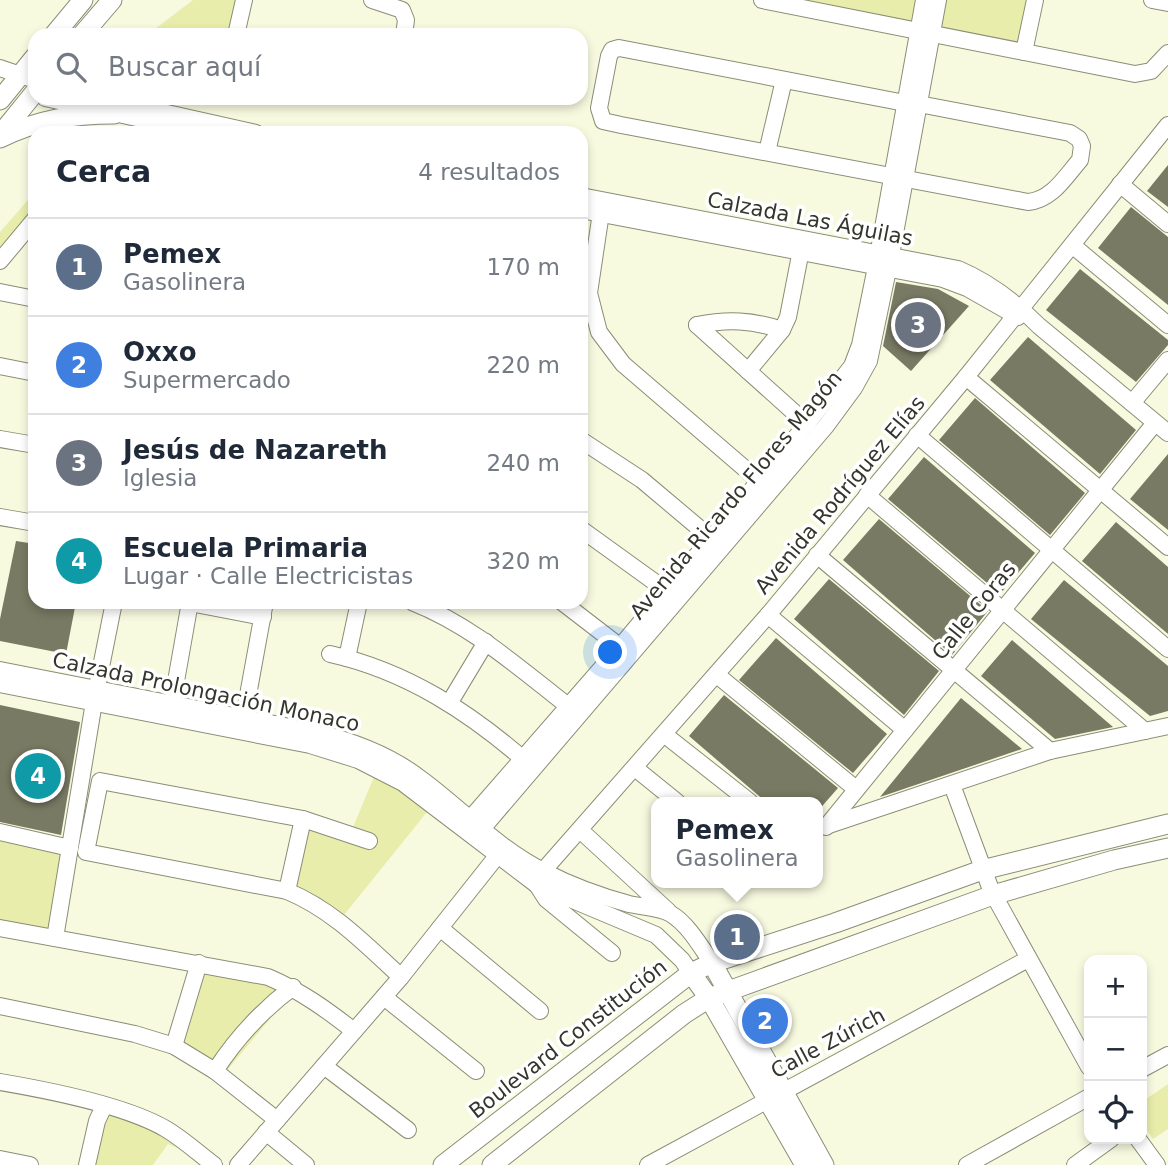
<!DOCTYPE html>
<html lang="es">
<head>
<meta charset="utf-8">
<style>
  body { margin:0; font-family:"DejaVu Sans",sans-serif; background:#f6f6f7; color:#1f2937 }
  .controls { position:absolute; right:21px; bottom:21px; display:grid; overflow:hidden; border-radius:14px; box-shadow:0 4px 10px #0003 }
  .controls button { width:63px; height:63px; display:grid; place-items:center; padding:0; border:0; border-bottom:2px solid #e0e1e3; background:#fff; color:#1f2937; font:35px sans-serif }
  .you { position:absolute; left:611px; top:653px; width:24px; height:24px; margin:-18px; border:5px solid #fff; border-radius:50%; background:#1a73e8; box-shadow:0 0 0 10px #1a73e833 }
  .badge { display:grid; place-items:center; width:46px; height:46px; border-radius:50%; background:#0f766e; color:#fff; font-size:23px; font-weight:700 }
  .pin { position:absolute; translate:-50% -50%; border:4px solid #fff; box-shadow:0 2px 7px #0006 }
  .popup { position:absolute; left:651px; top:797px; width:172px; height:91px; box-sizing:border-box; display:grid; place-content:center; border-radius:14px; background:#fff; filter:drop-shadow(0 2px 5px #0005); font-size:23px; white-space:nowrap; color:#747a83 }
  .popup b { font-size:26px; color:#1f2937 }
  .popup::after { content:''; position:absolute; left:50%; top:100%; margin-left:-14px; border:14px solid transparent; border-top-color:#fff }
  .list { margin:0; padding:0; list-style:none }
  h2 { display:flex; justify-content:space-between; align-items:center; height:91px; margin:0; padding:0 28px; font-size:30px }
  h2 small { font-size:23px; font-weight:400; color:#747a83 }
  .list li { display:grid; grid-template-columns:46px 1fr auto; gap:21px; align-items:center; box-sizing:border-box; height:98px; padding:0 28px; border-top:2px solid #e0e1e3 }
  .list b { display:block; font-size:26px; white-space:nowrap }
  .list p { margin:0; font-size:23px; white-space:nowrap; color:#747a83 }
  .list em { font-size:23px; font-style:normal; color:#747a83 }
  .icon { flex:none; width:38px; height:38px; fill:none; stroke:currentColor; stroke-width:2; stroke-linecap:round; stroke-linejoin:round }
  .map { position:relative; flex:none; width:1168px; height:1165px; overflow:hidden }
  .search { position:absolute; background:#fff; box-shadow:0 4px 10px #0003; left:28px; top:28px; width:560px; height:77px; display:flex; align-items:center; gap:18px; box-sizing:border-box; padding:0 24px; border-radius:21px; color:#747a83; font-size:26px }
  .panel { position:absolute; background:#fff; box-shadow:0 4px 10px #0003; left:28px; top:126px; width:560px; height:483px; border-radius:21px }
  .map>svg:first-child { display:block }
  .green { fill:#e9edab }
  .building { fill:#797a63 }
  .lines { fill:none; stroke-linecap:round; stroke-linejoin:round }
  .minor-casing { stroke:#8b8d75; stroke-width:18 }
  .major-casing { stroke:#8b8d75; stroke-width:21 }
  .minor { stroke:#fff; stroke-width:16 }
  .major { stroke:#fff; stroke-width:19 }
  .labels { text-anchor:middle; stroke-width:7; stroke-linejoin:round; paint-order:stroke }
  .street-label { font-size:21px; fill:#34352b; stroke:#fff }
</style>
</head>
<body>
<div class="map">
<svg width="1168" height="1165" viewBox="0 0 1168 1165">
  <rect width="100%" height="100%" fill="#f8fae0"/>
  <g class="green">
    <polygon points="193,0 241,0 233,35 147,35"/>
    <polygon points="803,0 919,0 914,25 802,3"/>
    <polygon points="944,0 1027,0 1018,46 938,32"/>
    <polygon points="35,192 35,231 31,230 0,247 0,232"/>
    <polygon points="376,772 431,807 340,920 283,889 299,813 351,832"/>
    <polygon points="0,826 76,844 59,944 0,935"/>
    <polygon points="202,957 298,985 224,1074 166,1049"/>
    <polygon points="1168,1084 1168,1129 1153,1139 1142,1123 1142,1102"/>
    <polygon points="101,1101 187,1140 180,1149 168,1144 153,1165 84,1165"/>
  </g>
  <g class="building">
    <polygon points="1168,165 1168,207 1147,191"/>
    <polygon points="1131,207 1168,237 1168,305 1098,248"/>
    <polygon points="1080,269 1168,340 1168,345 1136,382 1046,310"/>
    <polygon points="896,282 938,289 969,306 911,371 883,346"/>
    <polygon points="1028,337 1136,430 1100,474 990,380"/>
    <polygon points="975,398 1085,493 1050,535 939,440"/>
    <polygon points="1168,454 1168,530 1130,499"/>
    <polygon points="924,457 1035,553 1000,594 888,499"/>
    <polygon points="879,519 988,611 952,655 843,560"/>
    <polygon points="1116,522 1168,567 1168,634 1082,561"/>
    <polygon points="16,541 35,544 35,602 76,602 66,654 0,641 0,619"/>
    <polygon points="829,579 939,671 904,715 794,619"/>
    <polygon points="1064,580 1168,666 1168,711 1150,716 1031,619"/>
    <polygon points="776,638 887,734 853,773 739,680"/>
    <polygon points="1012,640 1113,727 1055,739 981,676"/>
    <polygon points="724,695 838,788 817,812 817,802 766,802 689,736"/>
    <polygon points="961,698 1022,749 880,797"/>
    <polygon points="0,705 80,722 61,835 0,822"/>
  </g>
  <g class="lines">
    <g class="minor-casing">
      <g id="minor">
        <polyline points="372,0 402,10 406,20 404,35"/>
        <polyline points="762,0 1135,74 1151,71 1168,53"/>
        <polyline points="1152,0 1168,3"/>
        <polyline points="236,35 244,0"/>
        <polyline points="1024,52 1035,0"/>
        <polyline points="0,68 35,80"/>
        <polyline points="45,98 205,133"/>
        <polyline points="100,98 256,133"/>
        <path d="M905,103L619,48L612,50L609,56L599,108L603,121L621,125L1028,202C1052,200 1065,177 1080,160L1082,146L1079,139L1070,133L919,104"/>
        <polyline points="767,152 784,80"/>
        <polyline points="1120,184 1168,224"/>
        <path d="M581,196L958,269C989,282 1015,302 1039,326L1168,433"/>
        <polyline points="602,206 589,293 599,332 623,364 765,486"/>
        <polyline points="581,210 943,279 967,288 1018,317"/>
        <polyline points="1072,245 1168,325"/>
        <polyline points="0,261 35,219"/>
        <polyline points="0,292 35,299"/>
        <polyline points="697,325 807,424"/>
        <path d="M697,325C728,319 752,320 782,330"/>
        <polyline points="0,366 35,373"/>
        <polyline points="748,371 782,330 788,317 802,245"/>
        <polyline points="966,377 1168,547"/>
        <polyline points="1132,403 1168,360"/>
        <polyline points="917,435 1168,649"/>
        <polyline points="0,439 35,445"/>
        <polyline points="581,440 642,480 718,544"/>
        <polyline points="867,495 1145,731"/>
        <polyline points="0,517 35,523"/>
        <polyline points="581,529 667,591"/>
        <polyline points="817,555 1050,751"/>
        <path d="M412,602C471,625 518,667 568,706"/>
        <polyline points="562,602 627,652"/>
        <polyline points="190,603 263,617"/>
        <polyline points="768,615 905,730"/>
        <path d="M330,654C407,671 471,713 530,765"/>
        <polyline points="347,658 359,602"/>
        <path d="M0,670L315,732C353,741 389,754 421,779C463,810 498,849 545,872C572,886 600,896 629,904C642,907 660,907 671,914C688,924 701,947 712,963"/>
        <polyline points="717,675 856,789"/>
        <polyline points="0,684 310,745 358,760 403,783 537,885 656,935 682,960 691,973"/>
        <polyline points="450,702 486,642"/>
        <polyline points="172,704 190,602"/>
        <polyline points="242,728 265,602"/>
        <polyline points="665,735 750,802"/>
        <polyline points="635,768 677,802"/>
        <polyline points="952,785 991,890 1089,1067"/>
        <polyline points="826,826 1050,751 1168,726"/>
        <polyline points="463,827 620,647 807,424 852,366 860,345 876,267 924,0"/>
        <polyline points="826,827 1155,423"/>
        <polyline points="580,830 668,911"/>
        <polyline points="0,832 70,848"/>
        <polyline points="475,837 826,426 854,388 869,361 891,255 938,0"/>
        <path d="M369,841L303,819L100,781L86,852L287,891C333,910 365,944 401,977"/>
        <polyline points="287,891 303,819"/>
        <path d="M0,928L268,977C301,991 327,1010 354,1031"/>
        <polyline points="440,928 540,1011"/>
        <polyline points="55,938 94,702 114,602"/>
        <polyline points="612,953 546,899 537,885 543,871 768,615 966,377 1168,125"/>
        <polyline points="384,997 476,1071"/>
        <polyline points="0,1006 135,1034 174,1046 215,1071 277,1120"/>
        <polyline points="174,1046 199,963"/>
        <polyline points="324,1066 408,1130"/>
        <polyline points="1142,1069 1168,1055"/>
        <path d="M215,1071C237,1037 261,1011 293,987"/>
        <path d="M0,1082C47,1090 125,1105 166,1129C183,1139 198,1153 214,1165"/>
        <polyline points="266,1132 306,1165"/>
        <polyline points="1138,1139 1157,1165"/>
        <polyline points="0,1159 30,1165"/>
        <polyline points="87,1165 97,1121 104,1106"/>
        <polyline points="238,1165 401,977 497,856 505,850"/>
        <polyline points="648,1165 1028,959"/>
        <polyline points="967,1165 1089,1097"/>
        <polyline points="1075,1165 1111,1139"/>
      </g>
    </g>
    <g class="major-casing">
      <g id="major">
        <polyline points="54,35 83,0"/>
        <polyline points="82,35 112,0"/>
        <polyline points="0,100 35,57"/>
        <polyline points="1,134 35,92"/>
        <path d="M0,138C37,120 73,114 114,114"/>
        <polyline points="712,963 824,1165"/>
        <polyline points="691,973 709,998 805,1165"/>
        <polyline points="443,1165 691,973 712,963 835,923 982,870 1168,824"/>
        <polyline points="492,1165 684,1014 709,998 993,895 1114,860 1168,848"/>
      </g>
    </g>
    <use href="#minor" class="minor"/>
    <use href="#major" class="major"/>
  </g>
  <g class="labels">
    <g class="street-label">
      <text transform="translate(810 219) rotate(11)" y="7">Calzada Las Águilas</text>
      <text transform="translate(736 495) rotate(-50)" y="7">Avenida Ricardo Flores Magón</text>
      <text transform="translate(840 495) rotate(-50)" y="7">Avenida Rodríguez Elías</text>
      <text transform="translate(974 611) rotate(-51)" y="7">Calle Coras</text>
      <text transform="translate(206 692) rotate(12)" y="7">Calzada Prolongación Monaco</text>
      <text transform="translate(568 1039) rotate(-38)" y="7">Boulevard Constitución</text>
      <text transform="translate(828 1043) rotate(-28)" y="7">Calle Zúrich</text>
    </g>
  </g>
</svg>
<div class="controls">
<button>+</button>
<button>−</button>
<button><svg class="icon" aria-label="locate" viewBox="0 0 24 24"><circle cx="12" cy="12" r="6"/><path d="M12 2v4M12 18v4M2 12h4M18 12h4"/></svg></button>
</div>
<div class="you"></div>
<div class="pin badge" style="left:737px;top:937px;background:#5c6f8a">1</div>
<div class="popup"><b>Pemex</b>Gasolinera</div>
<div class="pin badge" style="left:765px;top:1021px;background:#3f7fe0">2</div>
<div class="pin badge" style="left:918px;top:325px;background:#6b7280">3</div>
<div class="pin badge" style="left:38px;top:776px;background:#0f9aa8">4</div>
<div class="search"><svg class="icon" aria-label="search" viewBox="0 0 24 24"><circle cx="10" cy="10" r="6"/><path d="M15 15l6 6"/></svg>Buscar aquí</div>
<section class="panel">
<h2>Cerca<small>4 resultados</small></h2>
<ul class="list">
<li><span class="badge" style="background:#5c6f8a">1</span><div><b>Pemex</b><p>Gasolinera</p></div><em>170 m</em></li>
<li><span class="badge" style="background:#3f7fe0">2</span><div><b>Oxxo</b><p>Supermercado</p></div><em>220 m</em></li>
<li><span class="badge" style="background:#6b7280">3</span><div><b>Jesús de Nazareth</b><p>Iglesia</p></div><em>240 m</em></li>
<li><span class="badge" style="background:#0f9aa8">4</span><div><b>Escuela Primaria</b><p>Lugar · Calle Electricistas</p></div><em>320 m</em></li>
</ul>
</section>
</div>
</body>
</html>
